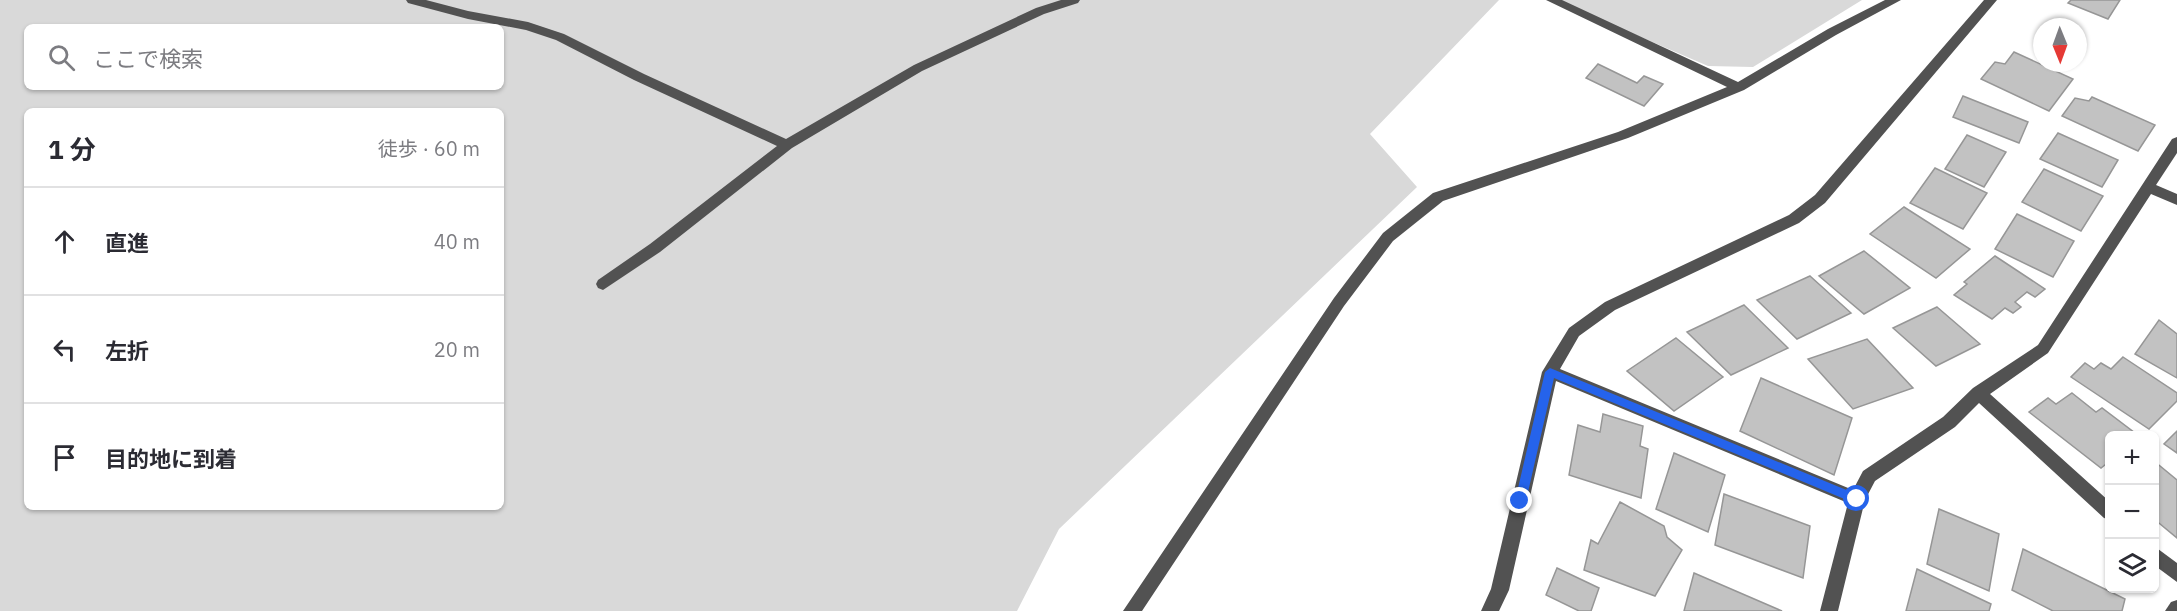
<!DOCTYPE html>
<html lang="ja">
<head>
<meta charset="utf-8">
<style>
  body { margin:0; font-family:"IBM Plex Sans","Noto Sans JP",sans-serif; background:#f2f2f3; color:#2b2b33 }
  .controls { position:absolute; right:18px; bottom:18px; display:grid; overflow:hidden; border-radius:9px; box-shadow:0 2px 4px #0004 }
  .controls button { width:54px; height:54px; display:grid; place-items:center; padding:0; border:0; border-bottom:2px solid #e1e1e2; background:#fff; color:#2b2b33; font:30px sans-serif }
  .compass { position:absolute; left:2033px; top:18px; width:54px; height:54px; border-radius:50%; background:#fff; box-shadow:0 2px 4px #0004; rotate:179deg }
  .stop { position:absolute; width:18px; height:18px; margin:-14px; border:4px solid #2563eb; border-radius:50%; background:#fff }
  .stop.end { background:#2563eb; border-color:#fff; box-shadow:0 2px 6px #0008 }
  .list { margin:0; padding:0; list-style:none }
  h2 { display:flex; justify-content:space-between; align-items:center; height:78px; margin:0; padding:0 24px; font-size:26px }
  h2 small { font-size:20px; font-weight:400; color:#7c7c81 }
  .list li { display:grid; grid-template-columns:39px 1fr auto; gap:18px; align-items:center; box-sizing:border-box; height:108px; padding:0 24px; border-top:2px solid #e1e1e2 }
  .list b { display:block; font-size:22px; white-space:nowrap }
  .list em { font-size:20px; font-style:normal; color:#7c7c81 }
  .icon { flex:none; width:33px; height:33px; fill:none; stroke:currentColor; stroke-width:2; stroke-linecap:round; stroke-linejoin:round }
  .map { position:relative; flex:none; width:2177px; height:611px; overflow:hidden }
  .search { position:absolute; background:#fff; box-shadow:0 2px 4px #0004; left:24px; top:24px; width:480px; height:66px; display:flex; align-items:center; gap:15px; box-sizing:border-box; padding:0 21px; border-radius:9px; color:#7c7c81; font-size:22px }
  .panel { position:absolute; background:#fff; box-shadow:0 2px 4px #0004; left:24px; top:108px; width:480px; height:402px; border-radius:9px }
  .map>svg:first-child { display:block }
  .green { fill:#d9d9d9; fill-rule:evenodd }
  .building { fill:#c2c2c2; stroke:#969696; stroke-width:1.5 }
  .lines { fill:none; stroke-linecap:round; stroke-linejoin:round }
  .minor { fill:#525252; fill-rule:evenodd }
  .route { fill:#2563eb }
</style>
</head>
<body>
<div class="map">
<svg width="2177" height="611" viewBox="0 0 2177 611">
  <rect width="100%" height="100%" fill="#fff"/>
  <g class="green">
    <path d="M0,0H1499L1370,134L1417,187L1059,529L1017,611H0ZM27,27H501V87H27ZM27,111H501V507H27Z"/>
    <polygon points="1555,0 1862,0 1753,67 1708,66"/>
  </g>
  <g class="building">
    <polygon points="2071,0 2120,0 2108,19 2068,3"/>
    <polygon points="2014,52 2073,79 2049,111 1981,79 1995,62 2005,64"/>
    <polygon points="1598,64 1637,83 1644,76 1663,84 1644,106 1586,78"/>
    <polygon points="1963,96 2028,122 2019,143 1953,117"/>
    <polygon points="2092,97 2155,125 2138,151 2062,116 2075,98 2089,101"/>
    <polygon points="2058,133 2118,160 2102,187 2040,159"/>
    <polygon points="1967,135 2006,152 1984,187 1945,169"/>
    <polygon points="1935,168 1987,193 1963,229 1910,203"/>
    <polygon points="2044,169 2103,196 2081,231 2022,202"/>
    <polygon points="1904,207 1970,249 1936,278 1870,234"/>
    <polygon points="2017,214 2074,241 2053,277 1995,249"/>
    <polygon points="1864,251 1910,288 1864,314 1819,276"/>
    <polygon points="1995,256 2045,289 2035,297 2027,292 2015,302 2021,307 2013,313 2005,308 1992,319 1954,295 1967,284 1964,282"/>
    <polygon points="1810,276 1851,313 1797,339 1757,300"/>
    <polygon points="1744,305 1788,348 1731,375 1687,332"/>
    <polygon points="1937,307 1980,344 1936,366 1893,328"/>
    <polygon points="2159,320 2177,334 2177,378 2135,354"/>
    <polygon points="1676,338 1723,377 1674,411 1627,371"/>
    <polygon points="1867,339 1913,388 1853,409 1808,359"/>
    <polygon points="2123,357 2177,393 2177,401 2149,429 2071,377 2085,363 2094,369 2101,363 2111,369"/>
    <polygon points="1761,378 1852,418 1834,475 1740,431"/>
    <polygon points="2072,393 2096,412 2102,408 2139,436 2110,436 2110,461 2101,468 2029,412 2048,398 2056,404"/>
    <polygon points="1603,414 1643,426 1640,446 1648,449 1641,498 1569,475 1578,425 1600,432"/>
    <polygon points="2177,431 2177,453 2164,444"/>
    <polygon points="1674,453 1725,475 1708,532 1656,509"/>
    <polygon points="2154,461 2177,480 2177,538 2154,519"/>
    <polygon points="1724,494 1810,526 1803,578 1715,545"/>
    <polygon points="1620,502 1664,526 1667,537 1682,550 1655,596 1584,570 1591,540 1598,544"/>
    <polygon points="1939,509 1999,534 1989,591 1927,564"/>
    <polygon points="2023,549 2125,599 2122,611 2053,611 2012,590"/>
    <polygon points="1557,568 1599,588 1591,611 1579,611 1546,595"/>
    <polygon points="1917,569 1991,604 1989,611 1906,611"/>
    <polygon points="1694,573 1782,611 1684,611"/>
  </g>
  <g class="lines">
    <g class="minor">
      <polygon points="406,0 426,0 468,11 528,22 564,34 644,74 786,139 914,65 1036,8 1061,0 1080,0 1078,3 1044,14 922,71 792,148 660,252 603,290 598,288 596,284 598,280 650,244 777,146 634,80 556,40 526,30 468,19 408,3"/>
      <polygon points="1546,0 1562,0 1738,82 1828,29 1885,0 1901,0 1836,35 1744,90 1628,138 1443,201 1393,241 1344,306 1142,611 1123,611 1334,298 1383,233 1433,193 1618,132 1727,87"/>
      <polygon points="1984,0 1997,0 1825,203 1799,223 1615,310 1579,336 1560,369 1853,490 1863,471 1943,417 1973,388 2038,345 2172,139 2177,137 2177,153 2156,185 2177,194 2177,205 2151,194 2048,353 1990,394 2110,502 2110,520 2104,518 1979,403 1955,427 1875,481 1865,500 1838,611 1820,611 1848,503 1556,381 1509,590 1499,611 1481,611 1491,589 1542,372 1569,328 1605,302 1789,215 1815,195"/>
      <polygon points="2154,546 2177,563 2177,582 2154,565"/>
      <polygon points="2177,600 2177,611 2165,611 2171,602"/>
    </g>
  </g>
  <polygon class="route" points="1550,368 1861,496 1863,499 1861,503 1854,503 1554,378 1526,501 1520,506 1517,504 1515,501 1545,372"/>
</svg>
<div class="controls">
<button>+</button>
<button>−</button>
<button><svg class="icon" aria-label="layers" viewBox="0 0 24 24"><path d="M12 4l9 5-9 5-9-5zM3 14l9 5 9-5"/></svg></button>
</div>
<svg class="compass" viewBox="-18 -18 36 36"><path d="M0-13l5 13h-10z" fill="#e53935"/><path d="M0 13l5-13h-10z" fill="#7c7c81"/></svg>
<div class="stop" style="left:1857px;top:499px"></div>
<div class="stop end" style="left:1520px;top:501px"></div>
<div class="search"><svg class="icon" aria-label="search" viewBox="0 0 24 24"><circle cx="10" cy="10" r="6"/><path d="M15 15l6 6"/></svg>ここで検索</div>
<section class="panel">
<h2>1 分<small>徒歩 · 60 m</small></h2>
<ul class="list">
<li><svg class="icon" aria-label="ahead" viewBox="0 0 24 24"><path d="M12 20V5M6 11l6-6 6 6"/></svg><div><b>直進</b></div><em>40 m</em></li>
<li><svg class="icon" aria-label="left" viewBox="0 0 24 24"><path d="M17 20v-9H6M10 6l-5 5 5 5"/></svg><div><b>左折</b></div><em>20 m</em></li>
<li><svg class="icon" aria-label="arrive" viewBox="0 0 24 24"><path d="M6 21V4h12l-3 4 3 4H6"/></svg><div><b>目的地に到着</b></div></li>
</ul>
</section>
</div>
</body>
</html>
